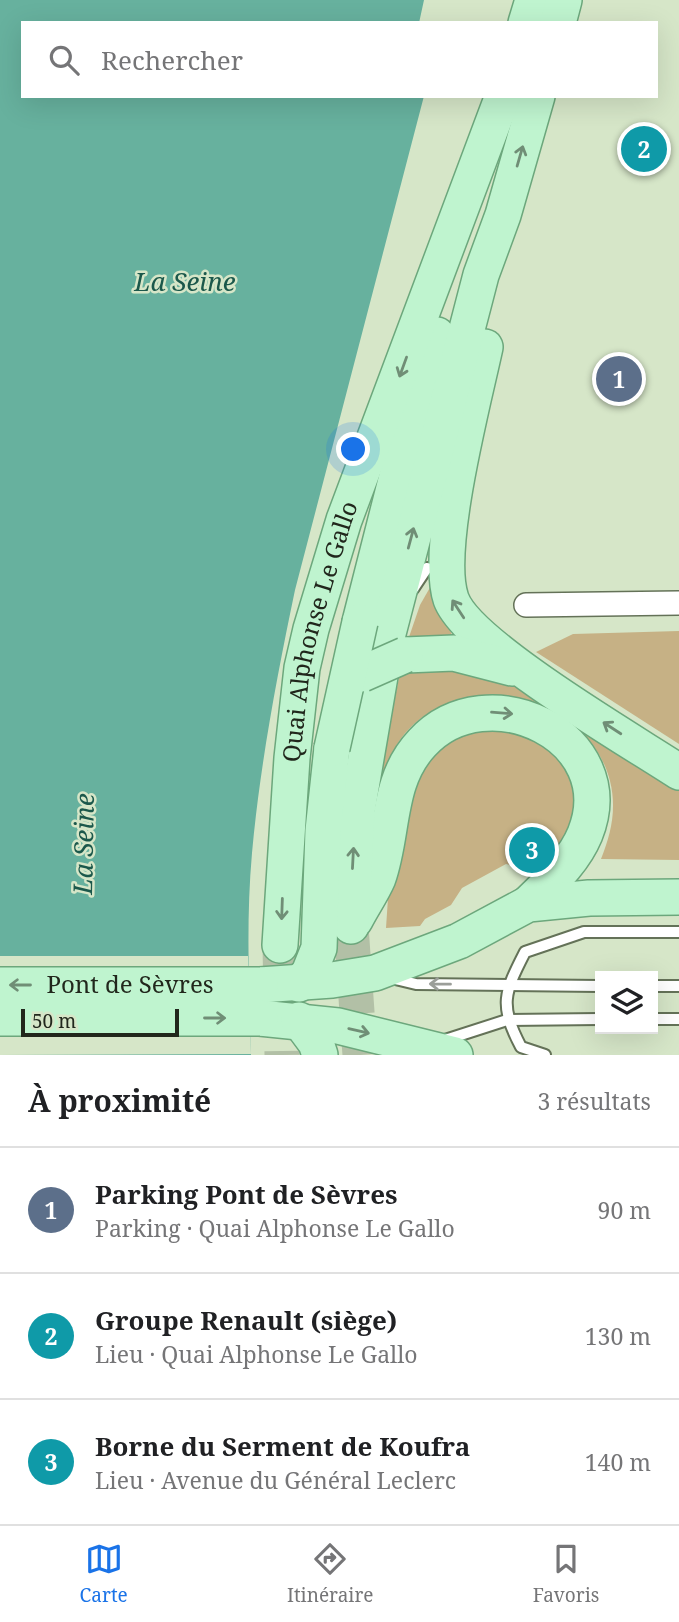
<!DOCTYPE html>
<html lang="fr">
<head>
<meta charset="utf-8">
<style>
  body { margin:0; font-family:"Noto Serif",serif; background:#f6f6f6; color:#202124 }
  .controls { position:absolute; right:21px; bottom:21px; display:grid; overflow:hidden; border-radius:0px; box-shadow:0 7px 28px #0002 }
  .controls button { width:63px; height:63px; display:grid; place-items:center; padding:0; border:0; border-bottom:2px solid #e0e0e0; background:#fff; color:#202124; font:35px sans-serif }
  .scale { position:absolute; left:21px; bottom:18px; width:158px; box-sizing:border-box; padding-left:7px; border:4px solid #21271c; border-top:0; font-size:19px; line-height:24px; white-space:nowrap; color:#21271c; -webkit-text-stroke:5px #d6e6c8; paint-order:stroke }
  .you { position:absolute; left:354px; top:450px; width:24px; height:24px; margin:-18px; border:5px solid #fff; border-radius:50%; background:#1a73e8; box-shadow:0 0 0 10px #1a73e833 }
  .badge { display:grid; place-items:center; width:46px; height:46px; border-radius:50%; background:#1a73e8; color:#fff; font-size:23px; font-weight:700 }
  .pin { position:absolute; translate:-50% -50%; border:4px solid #fff; box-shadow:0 2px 7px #0006 }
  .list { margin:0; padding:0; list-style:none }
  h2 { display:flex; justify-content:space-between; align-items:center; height:91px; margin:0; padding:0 28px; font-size:30px }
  h2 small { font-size:23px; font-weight:400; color:#757577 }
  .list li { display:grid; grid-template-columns:46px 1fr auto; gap:21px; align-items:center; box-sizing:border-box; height:126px; padding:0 28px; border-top:2px solid #e0e0e0 }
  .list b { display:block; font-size:26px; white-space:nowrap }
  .list p { margin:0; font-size:23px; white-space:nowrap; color:#757577 }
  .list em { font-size:23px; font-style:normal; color:#757577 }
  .icon { flex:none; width:38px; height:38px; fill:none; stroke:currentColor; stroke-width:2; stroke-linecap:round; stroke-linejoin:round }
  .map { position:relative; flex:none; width:679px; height:1055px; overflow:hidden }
  .search { position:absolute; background:#fff; box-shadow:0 7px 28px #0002; left:21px; right:21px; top:21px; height:77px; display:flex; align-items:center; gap:18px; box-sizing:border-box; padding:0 24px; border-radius:0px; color:#757577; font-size:26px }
  .sheet { height:469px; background:#fff }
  nav { display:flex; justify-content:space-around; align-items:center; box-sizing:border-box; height:98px; border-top:2px solid #e0e0e0; background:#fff; font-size:19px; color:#757577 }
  nav a { display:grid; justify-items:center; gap:4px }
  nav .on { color:#1a73e8 }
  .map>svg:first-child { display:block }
  .green { fill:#c6b185 }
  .water { fill:#67b19e }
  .pier { fill:#d6e6c8 }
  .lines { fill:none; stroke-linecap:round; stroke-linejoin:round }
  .primary-tunnel { stroke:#b2c0a6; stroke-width:35; stroke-dasharray:35 18; stroke-linecap:butt }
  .lane-casing { stroke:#647258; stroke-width:14 }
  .street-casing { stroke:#647258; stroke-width:26 }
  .primary-casing { stroke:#6ca77c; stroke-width:38 }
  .lane { stroke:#fff; stroke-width:10 }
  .street { stroke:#fff; stroke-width:23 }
  .primary { stroke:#bff4cf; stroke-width:35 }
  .primary-bridge-casing { stroke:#6ca77c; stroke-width:38; stroke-linecap:butt }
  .primary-bridge { stroke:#bff4cf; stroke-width:35 }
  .oneway { stroke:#708e76 }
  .oneway2 { stroke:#9b9e99 }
  .labels { text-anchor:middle; stroke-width:5; stroke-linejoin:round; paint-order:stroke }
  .street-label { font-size:24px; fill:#21271c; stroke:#d6e6c8 }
  .water-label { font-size:26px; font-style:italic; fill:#1b584b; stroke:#d6e6c8 }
</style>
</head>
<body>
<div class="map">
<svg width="679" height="1055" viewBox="0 0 679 1055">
  <rect width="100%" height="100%" fill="#d6e6c8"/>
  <g class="green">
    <polygon points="432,584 452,635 409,637 420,605"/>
    <polygon points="679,631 679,744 536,652 573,634"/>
    <path d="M438,662L522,685L679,786V860L601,859C611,834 617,809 610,781C590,700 474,670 414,724C377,758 387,795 368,829L401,668Z"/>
    <polygon points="505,728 553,748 582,797 560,854 525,869 506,864 462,888 451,905 425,919 420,926 386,928 389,883 418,776 432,753 464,732"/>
  </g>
  <path class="water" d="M0,0H424L419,23H23V96H424L295,590C277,676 260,765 252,853C246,920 249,988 251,1055H0Z"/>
  <polygon class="pier" points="0,956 248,956 251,1054 0,1055"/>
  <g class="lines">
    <g class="primary-tunnel">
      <polyline points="351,926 360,1055"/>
      <polyline points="280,945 282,1055"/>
    </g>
    <g class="lane-casing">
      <g id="lane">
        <polyline points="413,589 427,568"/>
        <polyline points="391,978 416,984 600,986"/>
        <polyline points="653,986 679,986"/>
        <polyline points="653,1019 679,1019"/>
        <polyline points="445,1040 507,1020 600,1019"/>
        <path d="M545,1055L521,1047C499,1005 504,993 525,952L584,932H679"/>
      </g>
    </g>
    <g class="street-casing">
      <polyline id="street" points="526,605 679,603"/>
    </g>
    <g class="primary-casing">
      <g id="primary">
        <polyline points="526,23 533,0"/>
        <polyline points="558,23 564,0"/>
        <path d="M485,347C473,403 434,549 451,599C468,646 632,741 679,772"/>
        <polyline points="360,622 410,425 437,335"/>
        <polyline points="405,655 454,653 512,668"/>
        <path d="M355,920C362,906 372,892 378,878C394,833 386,781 422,743C487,672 624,737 585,834C573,863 549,883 528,904"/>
        <polyline points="351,926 357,811 386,641 481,275 503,215 537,96"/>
        <path id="s1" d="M280,945L292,758L302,668L311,629L344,520L503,96"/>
        <polyline points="299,984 309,973 319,948 323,831 332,748"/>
        <polyline points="260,985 332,980 375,973 459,941 528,904 589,898 679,897"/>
        <polyline points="260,1018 338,1026 455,1055"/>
        <polyline points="299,1020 316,1043 320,1055"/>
      </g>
    </g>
    <use href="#lane" class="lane"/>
    <use href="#street" class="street"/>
    <use href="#primary" class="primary"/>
    <g class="primary-bridge-casing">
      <g id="primary-bridge">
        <polyline points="362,674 405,655"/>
        <polyline points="332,748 360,622"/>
        <path id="s2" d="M0,985H260"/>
        <polyline points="0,1018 260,1018"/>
      </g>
    </g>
    <use href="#primary-bridge" class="primary-bridge"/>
  </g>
  <defs><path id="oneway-shaft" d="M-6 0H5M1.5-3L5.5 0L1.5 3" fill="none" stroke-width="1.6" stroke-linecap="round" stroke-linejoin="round" transform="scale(1.75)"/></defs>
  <g class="oneway">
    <use href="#oneway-shaft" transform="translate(520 156) rotate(-74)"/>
    <use href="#oneway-shaft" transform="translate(403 367) rotate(110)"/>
    <use href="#oneway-shaft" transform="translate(411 538) rotate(-75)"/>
    <use href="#oneway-shaft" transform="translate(458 609) rotate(-123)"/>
    <use href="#oneway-shaft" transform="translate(502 713) rotate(5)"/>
    <use href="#oneway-shaft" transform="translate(612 728) rotate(-147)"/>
    <use href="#oneway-shaft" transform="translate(353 858) rotate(-87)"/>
    <use href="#oneway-shaft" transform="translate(282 909) rotate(92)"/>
    <use href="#oneway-shaft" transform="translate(20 985) rotate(180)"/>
    <use href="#oneway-shaft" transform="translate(215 1018)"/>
    <use href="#oneway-shaft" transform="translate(359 1031) rotate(13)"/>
  </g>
  <use class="oneway2" href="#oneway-shaft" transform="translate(440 984) rotate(-179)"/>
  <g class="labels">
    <g class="street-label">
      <text dy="8" stroke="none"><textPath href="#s1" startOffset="317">Quai Alphonse Le Gallo</textPath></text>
      <text dy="8" stroke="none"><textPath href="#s2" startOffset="130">Pont de Sèvres</textPath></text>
    </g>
    <g class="water-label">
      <text x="185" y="291">La Seine</text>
      <text transform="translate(84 844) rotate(-89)" y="9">La Seine</text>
    </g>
  </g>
</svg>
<div class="controls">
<button><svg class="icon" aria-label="layers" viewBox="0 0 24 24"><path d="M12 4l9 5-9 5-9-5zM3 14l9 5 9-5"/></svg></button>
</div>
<div class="scale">50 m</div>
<div class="you"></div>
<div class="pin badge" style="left:619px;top:379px;background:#5c6f8a">1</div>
<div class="pin badge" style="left:644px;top:149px;background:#0f9aa8">2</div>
<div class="pin badge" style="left:532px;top:850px;background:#0f9aa8">3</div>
<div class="search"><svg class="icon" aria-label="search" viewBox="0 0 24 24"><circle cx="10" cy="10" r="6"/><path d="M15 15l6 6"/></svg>Rechercher</div>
</div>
<section class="sheet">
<h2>À proximité<small>3 résultats</small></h2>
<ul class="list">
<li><span class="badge" style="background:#5c6f8a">1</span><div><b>Parking Pont de Sèvres</b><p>Parking · Quai Alphonse Le Gallo</p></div><em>90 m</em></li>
<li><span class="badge" style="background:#0f9aa8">2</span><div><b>Groupe Renault (siège)</b><p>Lieu · Quai Alphonse Le Gallo</p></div><em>130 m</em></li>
<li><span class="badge" style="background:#0f9aa8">3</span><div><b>Borne du Serment de Koufra</b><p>Lieu · Avenue du Général Leclerc</p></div><em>140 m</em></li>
</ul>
</section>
<nav>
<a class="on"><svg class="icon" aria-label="map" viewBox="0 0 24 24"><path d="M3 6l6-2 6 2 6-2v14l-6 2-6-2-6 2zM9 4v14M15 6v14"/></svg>Carte</a>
<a><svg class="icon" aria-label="directions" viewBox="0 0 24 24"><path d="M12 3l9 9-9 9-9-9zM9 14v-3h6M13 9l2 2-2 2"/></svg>Itinéraire</a>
<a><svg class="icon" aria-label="saved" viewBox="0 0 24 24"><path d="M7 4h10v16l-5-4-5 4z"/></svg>Favoris</a>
</nav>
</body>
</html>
